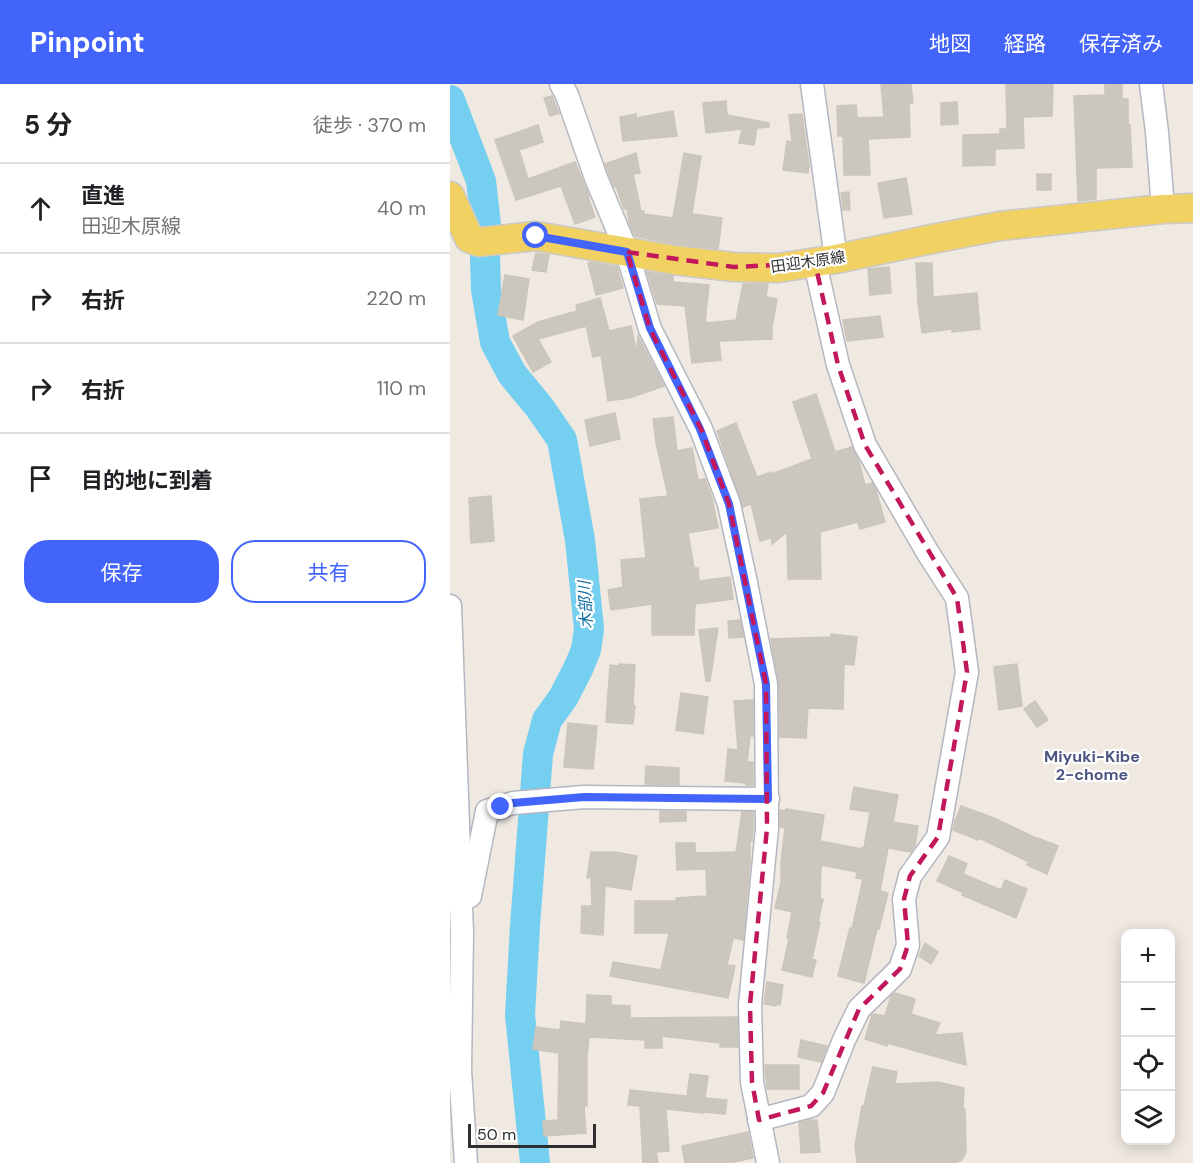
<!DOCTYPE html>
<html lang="ja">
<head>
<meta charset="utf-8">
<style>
  body { margin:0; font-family:"DM Sans","Noto Sans JP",sans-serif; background:#f6f6f6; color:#202124 }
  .controls { position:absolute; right:18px; bottom:18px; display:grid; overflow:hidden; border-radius:12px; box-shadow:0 3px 15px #0003 }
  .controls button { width:54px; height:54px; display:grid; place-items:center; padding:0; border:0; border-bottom:2px solid #e0e0e0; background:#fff; color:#202124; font:30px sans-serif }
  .scale { position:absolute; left:18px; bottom:15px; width:128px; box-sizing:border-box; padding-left:6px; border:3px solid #2e2e2e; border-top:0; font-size:16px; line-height:21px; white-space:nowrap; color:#2e2e2e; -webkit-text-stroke:4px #fff; paint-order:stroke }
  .stop { position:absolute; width:18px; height:18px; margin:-14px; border:4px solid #4264fb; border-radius:50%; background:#fff }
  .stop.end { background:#4264fb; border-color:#fff; box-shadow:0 2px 6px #0008 }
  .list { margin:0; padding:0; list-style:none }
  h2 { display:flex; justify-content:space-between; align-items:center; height:78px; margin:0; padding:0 24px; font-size:26px }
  h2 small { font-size:20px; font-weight:400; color:#757577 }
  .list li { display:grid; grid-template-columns:39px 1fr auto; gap:18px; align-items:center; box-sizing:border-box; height:90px; padding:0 24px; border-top:2px solid #e0e0e0 }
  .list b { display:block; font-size:22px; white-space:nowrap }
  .list p { margin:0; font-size:20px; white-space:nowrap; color:#757577 }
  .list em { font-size:20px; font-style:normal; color:#757577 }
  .actions { display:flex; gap:12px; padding:18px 24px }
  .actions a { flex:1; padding:14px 0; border:2px solid #4264fb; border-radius:24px; text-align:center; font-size:21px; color:#4264fb }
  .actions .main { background:#4264fb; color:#fff }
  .icon { flex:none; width:33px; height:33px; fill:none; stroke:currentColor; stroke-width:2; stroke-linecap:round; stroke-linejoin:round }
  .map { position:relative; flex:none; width:743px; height:1079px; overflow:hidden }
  header { display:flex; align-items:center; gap:36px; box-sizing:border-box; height:84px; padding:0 30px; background:#4264fb; color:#fff }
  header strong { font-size:28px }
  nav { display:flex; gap:33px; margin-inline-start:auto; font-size:21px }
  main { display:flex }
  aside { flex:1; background:#fff }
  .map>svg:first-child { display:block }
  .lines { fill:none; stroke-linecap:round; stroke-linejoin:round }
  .river { stroke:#75cff0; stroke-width:30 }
  .building { fill:#cbc7bf; stroke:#cbc5ba; stroke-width:1.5 }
  .minor-casing { stroke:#b4b7c1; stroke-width:25 }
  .major-casing { stroke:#c9c9c9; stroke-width:31 }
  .minor { stroke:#fff; stroke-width:22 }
  .major { stroke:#f2d163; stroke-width:28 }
  .route { stroke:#4264fb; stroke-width:8 }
  .marked { fill:none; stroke:#c2185b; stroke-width:4.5; stroke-dasharray:12 8; stroke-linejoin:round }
  .labels { text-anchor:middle; stroke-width:4.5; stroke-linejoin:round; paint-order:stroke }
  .street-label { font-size:15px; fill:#2e2e2e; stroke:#fff }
  .water-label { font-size:16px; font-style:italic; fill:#0d6fa3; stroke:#fff }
  .neighbourhood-label { font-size:16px; font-weight:bold; fill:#4d5680; stroke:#fff }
</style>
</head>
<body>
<header>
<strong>Pinpoint</strong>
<nav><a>地図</a><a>経路</a><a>保存済み</a></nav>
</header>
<main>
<aside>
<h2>5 分<small>徒歩 · 370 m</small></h2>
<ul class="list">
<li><svg class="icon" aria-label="ahead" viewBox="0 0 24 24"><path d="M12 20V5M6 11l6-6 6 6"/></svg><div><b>直進</b><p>田迎木原線</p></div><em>40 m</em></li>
<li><svg class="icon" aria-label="right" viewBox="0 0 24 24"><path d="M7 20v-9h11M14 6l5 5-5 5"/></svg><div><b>右折</b></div><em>220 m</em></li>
<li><svg class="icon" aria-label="right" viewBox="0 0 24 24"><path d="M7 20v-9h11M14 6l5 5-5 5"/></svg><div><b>右折</b></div><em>110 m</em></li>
<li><svg class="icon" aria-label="arrive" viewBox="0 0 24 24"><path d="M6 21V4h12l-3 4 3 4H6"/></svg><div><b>目的地に到着</b></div></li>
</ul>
<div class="actions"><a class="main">保存</a><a>共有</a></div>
</aside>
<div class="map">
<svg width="743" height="1079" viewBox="0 0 743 1079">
  <rect width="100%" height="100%" fill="#efe9e1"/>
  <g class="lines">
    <polyline class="river" points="0,16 31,97 37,149 35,174 36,206 45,258 62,290 90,324 112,356 130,456 139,545 136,566 128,585 113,614 97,636 88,670 75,842 70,931 85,1079"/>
  </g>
  <g class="building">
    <polygon points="431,0 461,0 463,19 459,19 460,53 418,55 420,91 394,91 393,52 388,52 387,22 406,21 407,34 434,33"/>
    <polygon points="556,0 603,0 602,32 573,33 574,64 545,65 545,81 513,82 513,51 550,50 550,45 557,45"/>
    <polygon points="655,0 672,0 672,15 678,15 678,41 680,41 682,83 646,84 646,115 628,117 624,12 655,11"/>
    <polygon points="102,12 109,29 100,32 94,14"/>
    <polygon points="276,17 277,31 319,39 319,43 307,44 304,61 289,59 292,45 256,49 253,19"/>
    <polygon points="507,18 508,40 491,41 491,19"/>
    <polygon points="223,27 227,52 173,57 170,33 186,30 186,34"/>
    <polygon points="352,30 359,81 358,89 333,86 337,57 342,58 339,31"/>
    <polygon points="88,41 93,58 69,66 78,95 125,78 139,112 138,113 145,133 125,140 111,102 66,116 45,56"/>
    <polygon points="186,69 190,89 183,90 191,127 194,127 194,130 223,134 234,69 251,72 242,130 272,134 268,165 226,160 185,152 179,138 177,124 174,125 166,102 164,103 155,80"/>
    <rect x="587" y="90" width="14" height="16"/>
    <polygon points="456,94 462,130 434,134 428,99"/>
    <polygon points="399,108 400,126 393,126 391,109"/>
    <polygon points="86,169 99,171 96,188 82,186"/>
    <polygon points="140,178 167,183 173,204 146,211 138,179"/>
    <polygon points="466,179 482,179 483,213 527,209 530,245 502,248 502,245 472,249 468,218"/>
    <polygon points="439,183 441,209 420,211 418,185"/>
    <polygon points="197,188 223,192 223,198 259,201 255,239 258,238 258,239 286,236 293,200 318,200 316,213 327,215 322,243 322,255 269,257 271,276 242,279 235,222 207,220"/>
    <polygon points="55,191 79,195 73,236 48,231"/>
    <polygon points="150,214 159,247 181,242 187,269 188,252 214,302 179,314 158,317 151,271 143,273 136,242 88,255 101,278 83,288 63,252 88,238 127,227 126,221"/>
    <polygon points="430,232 433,253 397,257 393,236"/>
    <polygon points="366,310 385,368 402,363 409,378 415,401 422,399 426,406 435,438 410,445 408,438 370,448 371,495 338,495 337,448 322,460 321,454 310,457 301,420 293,423 267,347 286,339 307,393 321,388 322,390 362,375 343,318"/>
    <polygon points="165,329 170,355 140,362 135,336"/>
    <polygon points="223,333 227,367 242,364 248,396 255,395 262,414 268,444 238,449 244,484 248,484 249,497 280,493 283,515 245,520 244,551 202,551 202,520 161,526 158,506 173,503 171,476 196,474 190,415 218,412 206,358 203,335"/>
    <polygon points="41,412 44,457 21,459 19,414"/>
    <polygon points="290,536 293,553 279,554 278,537"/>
    <polygon points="268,544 260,597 256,597 249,546"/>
    <polygon points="381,550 407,553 404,581 394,580 393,625 358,624 356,654 330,653 329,600 321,555 381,553"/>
    <polygon points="169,580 185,581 183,622 185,622 183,640 156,638 160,581 169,582"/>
    <polygon points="567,580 572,622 549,626 544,583"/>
    <polygon points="231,609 258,613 253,650 226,646"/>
    <polygon points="303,616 303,652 300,652 297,678 303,678 303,701 296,701 296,699 275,697 278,665 288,666 284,617"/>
    <polygon points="585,617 598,636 587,643 574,625"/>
    <polygon points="118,639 147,642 143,685 114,683"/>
    <polygon points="196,682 229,684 229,701 195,700"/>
    <polygon points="404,703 448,711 443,738 468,742 465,762 461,768 438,764 430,807 438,809 429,845 427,845 414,899 388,892 400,844 402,845 413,795 406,794 407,788 371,781 370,815 373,815 368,838 370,838 362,875 366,876 362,893 332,886 339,855 337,854 342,828 325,824 331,798 331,778 335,744 330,743 330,726 336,727 336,725 374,731 370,757 412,765 412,763 414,764 420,728 400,725"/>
    <polygon points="511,722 544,734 588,755 588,754 608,762 597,790 577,781 579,778 529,754 528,756 503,746 505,737"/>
    <polygon points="210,727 236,728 236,737 210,738"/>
    <polygon points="292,728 303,728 303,743 302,757 300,756 300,778 293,856 283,854 277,881 285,882 278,914 160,892 163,878 211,886 219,849 185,849 185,817 226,817 226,814 257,812 256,785 227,786 226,759 245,759 245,769 286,768"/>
    <polygon points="141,768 165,768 187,772 181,806 155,802 153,851 131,849 132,822 142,822 141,793 137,794"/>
    <polygon points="499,772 517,780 513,790 551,806 555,796 577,805 566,834 512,811 514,809 487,797"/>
    <polygon points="475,859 488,868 481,880 469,872"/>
    <polygon points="317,898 333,901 330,921 327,920 326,922 314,920"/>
    <polygon points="445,909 465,915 461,930 490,939 485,951 512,949 516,981 437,959 437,962 415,955 422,931 424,930 435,932 441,912"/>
    <polygon points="137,911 161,912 161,921 180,922 180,934 287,933 288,963 270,963 270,959 212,952 212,964 195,964 195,956 139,953 137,972 137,1022 134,1022 136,1049 94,1052 93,1037 108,1036 109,969 83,965 86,943 110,946 111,937 136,940"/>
    <polygon points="351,956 377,962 371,978 348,973"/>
    <polygon points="315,981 349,981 349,1005 317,1005"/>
    <polygon points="423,983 447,988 445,1000 488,998 514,1004 513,1025 515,1025 516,1068 512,1076 505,1079 407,1079 405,1062 412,1022 414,1022"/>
    <polygon points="240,990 258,992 255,1014 277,1016 275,1030 253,1028 253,1029 216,1025 219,1067 206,1068 208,1079 193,1079 190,1022 178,1021 180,1006 237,1012"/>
    <polygon points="360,1036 367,1036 370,1068 351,1069 349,1039"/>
    <polygon points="298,1048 303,1074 279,1079 235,1079 232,1062"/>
  </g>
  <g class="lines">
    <g class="minor-casing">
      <g id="minor">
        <polyline points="111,0 117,11 146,94 177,168 200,245 251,345 279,420 295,494 316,600 317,744 300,921 302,998 318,1079"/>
        <polyline points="362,0 386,175"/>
        <polyline points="701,0 707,48 713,125"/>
        <polyline points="0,522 12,849 10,986 16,1079"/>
        <polyline points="20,812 37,727 63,719 134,713 318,715"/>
        <polyline points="309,1036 361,1022 373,1009 394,956 409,925 450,885 458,861 454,815 460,792 488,753 517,588 507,514 478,469 415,361 388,281 365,179"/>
      </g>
    </g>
    <g class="major-casing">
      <polyline id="major" points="0,112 19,154 29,158 86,152 224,176 284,183 328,184 386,175 482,155 550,142 713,125 743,124"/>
    </g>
    <use href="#minor" class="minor"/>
    <use href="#major" class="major"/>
  </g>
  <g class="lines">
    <polyline class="route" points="51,723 63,719 134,713 318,715 316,600 279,420 250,345 200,244 177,168 86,152"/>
  </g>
  <path class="marked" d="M177,168L284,183L365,179L388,281L415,361L507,514L517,588L488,753L460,792L454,815L458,861L450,885L409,925L373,1009L361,1022L309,1036L302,998L300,921L317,744L316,600L279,420L251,345L200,245Z"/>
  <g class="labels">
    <g class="street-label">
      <text transform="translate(358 178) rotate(-8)" y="5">田迎木原線</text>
    </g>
    <g class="water-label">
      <text transform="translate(135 521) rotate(-93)" y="6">木部川</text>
    </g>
    <g class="neighbourhood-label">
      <text x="642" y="678">Miyuki-Kibe<tspan x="642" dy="18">2-chome</tspan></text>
    </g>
  </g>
</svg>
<div class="controls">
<button>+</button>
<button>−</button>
<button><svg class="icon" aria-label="locate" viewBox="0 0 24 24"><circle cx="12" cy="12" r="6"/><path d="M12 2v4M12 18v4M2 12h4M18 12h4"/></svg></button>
<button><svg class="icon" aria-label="layers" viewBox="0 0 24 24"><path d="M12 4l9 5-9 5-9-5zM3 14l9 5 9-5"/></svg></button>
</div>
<div class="scale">50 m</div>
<div class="stop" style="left:86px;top:152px"></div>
<div class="stop end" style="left:51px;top:723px"></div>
</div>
</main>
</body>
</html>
